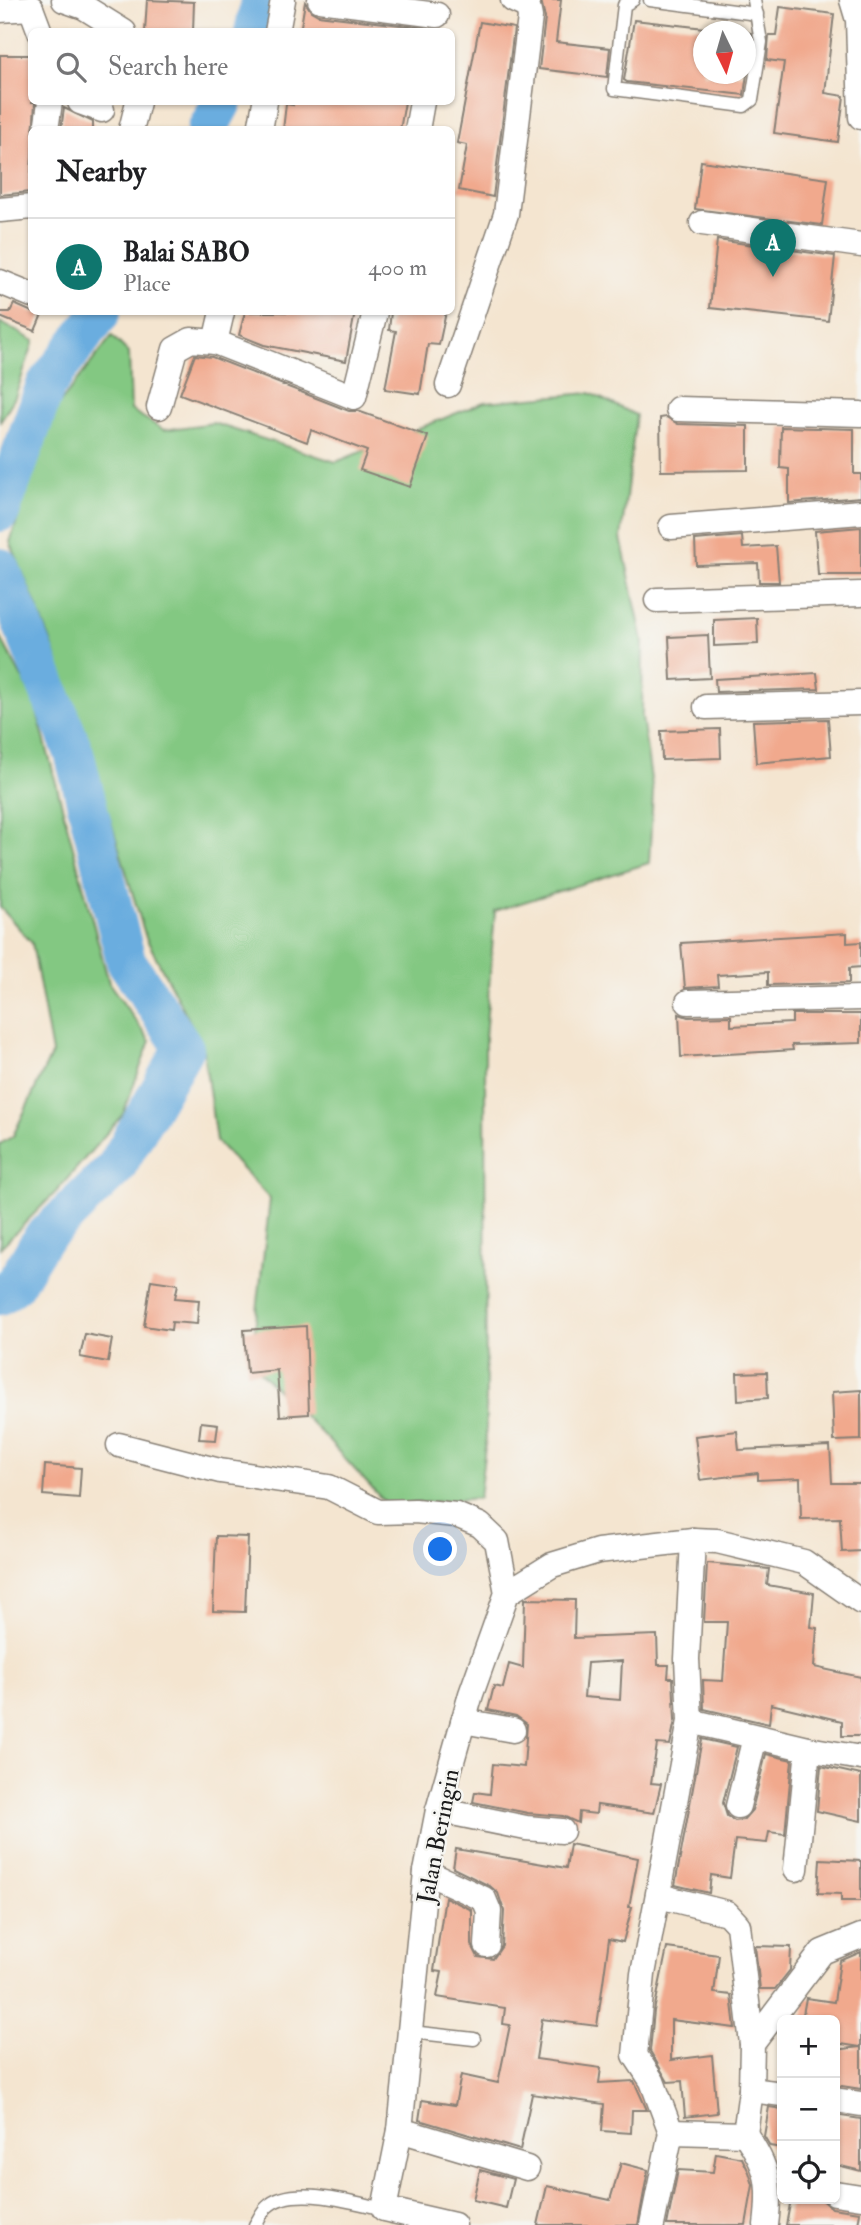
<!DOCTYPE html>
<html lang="en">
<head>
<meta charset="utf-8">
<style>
  body { margin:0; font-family:"IM FELL Double Pica",serif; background:#f2f2f2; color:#202124 }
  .controls { position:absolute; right:21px; bottom:21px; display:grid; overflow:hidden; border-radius:10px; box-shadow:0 2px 5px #0004 }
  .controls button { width:63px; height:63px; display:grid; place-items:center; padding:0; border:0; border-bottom:2px solid #e0e0e0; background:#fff; color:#202124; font:35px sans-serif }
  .compass { position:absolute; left:693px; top:21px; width:63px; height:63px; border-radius:50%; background:#fff; box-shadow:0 2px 5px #0004; rotate:175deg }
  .you { position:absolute; left:441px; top:1550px; width:24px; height:24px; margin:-18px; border:5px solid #fff; border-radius:50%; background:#1a73e8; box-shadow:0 0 0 10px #1a73e833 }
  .badge { display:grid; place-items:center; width:46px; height:46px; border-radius:50%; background:#0f766e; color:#fff; font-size:23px; font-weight:700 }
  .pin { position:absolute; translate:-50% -58px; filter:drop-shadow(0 2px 4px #0008) }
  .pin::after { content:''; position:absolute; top:37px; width:24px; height:21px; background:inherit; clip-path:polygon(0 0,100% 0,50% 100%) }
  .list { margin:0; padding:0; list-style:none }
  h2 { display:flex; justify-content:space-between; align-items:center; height:91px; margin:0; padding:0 28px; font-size:30px }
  h2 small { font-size:23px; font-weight:400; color:#757577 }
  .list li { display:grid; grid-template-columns:46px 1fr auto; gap:21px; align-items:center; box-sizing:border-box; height:98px; padding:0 28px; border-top:2px solid #e0e0e0 }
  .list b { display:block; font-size:26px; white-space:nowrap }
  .list p { margin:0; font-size:23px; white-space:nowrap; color:#757577 }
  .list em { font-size:23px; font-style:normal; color:#757577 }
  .icon { flex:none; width:38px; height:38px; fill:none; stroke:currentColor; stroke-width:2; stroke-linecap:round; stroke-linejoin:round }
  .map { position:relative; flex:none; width:861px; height:2225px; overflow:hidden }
  .search { position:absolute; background:#fff; box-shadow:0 2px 5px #0004; left:28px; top:28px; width:427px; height:77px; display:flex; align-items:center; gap:18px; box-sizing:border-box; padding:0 24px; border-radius:10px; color:#757577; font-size:26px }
  .panel { position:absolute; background:#fff; box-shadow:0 2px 5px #0004; left:28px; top:126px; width:427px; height:189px; border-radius:10px }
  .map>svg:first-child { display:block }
  .green { fill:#83c882; stroke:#50724f; stroke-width:2 }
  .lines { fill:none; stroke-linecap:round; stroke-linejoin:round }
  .river { stroke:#6aaddf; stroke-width:40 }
  .building { fill:#f1a98d; fill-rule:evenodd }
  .service-casing { stroke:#888076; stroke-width:15 }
  .minor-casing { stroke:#888076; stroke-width:27 }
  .service { stroke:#fff; stroke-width:12 }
  .minor { stroke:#fff; stroke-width:24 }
  .labels { text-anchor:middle; stroke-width:5; stroke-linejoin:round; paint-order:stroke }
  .street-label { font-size:24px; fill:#1c1c1c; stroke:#f6f6f2 }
</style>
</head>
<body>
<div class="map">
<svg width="861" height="2225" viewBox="0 0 861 2225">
  <rect width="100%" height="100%" fill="#f6f6f2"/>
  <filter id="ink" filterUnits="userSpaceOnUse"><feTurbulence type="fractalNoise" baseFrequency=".0143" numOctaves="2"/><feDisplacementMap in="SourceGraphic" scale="14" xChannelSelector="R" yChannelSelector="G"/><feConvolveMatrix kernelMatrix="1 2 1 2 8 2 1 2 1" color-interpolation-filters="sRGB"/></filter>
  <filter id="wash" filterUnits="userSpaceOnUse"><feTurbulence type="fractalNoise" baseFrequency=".00686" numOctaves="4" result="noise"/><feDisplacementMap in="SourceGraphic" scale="28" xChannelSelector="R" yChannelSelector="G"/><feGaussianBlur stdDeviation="1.57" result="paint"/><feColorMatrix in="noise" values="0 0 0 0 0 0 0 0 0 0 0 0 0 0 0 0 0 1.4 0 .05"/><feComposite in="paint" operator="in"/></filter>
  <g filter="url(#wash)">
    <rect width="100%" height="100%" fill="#f4e5d0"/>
    <g class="green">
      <polygon points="0,322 34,341 15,397 0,422"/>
      <polygon points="112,336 129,353 131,410 164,430 213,423 336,462 484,402 590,393 636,415 621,538 643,641 642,717 653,793 649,863 495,911 485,1038 486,1438 479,1498 388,1506 325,1437 251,1363 270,1199 216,1141 203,1047 146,938 102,792 50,639 10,542 53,412"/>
      <polygon points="0,636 34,700 109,983 150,1041 123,1114 56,1192 0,1248 0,1144 13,1136 52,1053 32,943 0,907"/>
    </g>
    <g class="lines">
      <g class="river">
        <polyline points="254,32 261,0"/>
        <polyline points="207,130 222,102"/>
        <polyline points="0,512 46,385 101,312"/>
        <polyline points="0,568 74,753 126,961 184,1048 116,1167 42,1239 14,1285 0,1295"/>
      </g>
    </g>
    <g id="blocks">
      <g class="building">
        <polygon points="147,0 194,2 193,32 145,32"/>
        <polygon points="541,0 561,0 556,42 610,48 607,77 539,69 545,18"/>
        <polygon points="305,2 311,11 318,15 425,28 425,32 300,32"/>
        <polygon points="780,7 834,14 825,93 844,96 838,142 774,133 784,62 767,60 769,35 776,35"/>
        <polygon points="634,20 704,28 704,74 747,74 744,95 627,82 624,80"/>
        <polygon points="480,22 514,28 493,197 459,190 467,145 457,143"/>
        <polygon points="746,32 751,33 752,42 750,58 746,58"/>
        <polygon points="0,55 32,55 32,102 35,102 30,192 0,195"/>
        <polygon points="293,102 405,102 400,130 283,130 286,104 293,105"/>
        <polygon points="64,108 93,122 93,130 61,130"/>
        <polygon points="701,161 828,179 822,225 695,209"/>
        <polygon points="717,240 835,256 828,321 710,308"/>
        <polygon points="14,304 32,312 43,312 35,331 0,317 0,312 10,312"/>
        <polygon points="245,312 355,312 346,361 264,345 239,335"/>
        <polygon points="391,312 446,312 439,345 428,344 420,394 385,389 396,331 389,330"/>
        <polygon points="195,355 212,357 349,411 358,411 428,436 410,487 360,470 367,451 311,430 307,442 180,394"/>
        <polygon points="666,417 678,424 748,426 748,470 661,471 660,418"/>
        <polygon points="781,427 854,429 854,474 861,474 861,497 789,503 789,469 780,468"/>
        <polygon points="861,527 861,575 818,575 815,531"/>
        <polygon points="742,536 743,548 776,546 779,582 759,582 758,563 696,565 695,540"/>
        <polygon points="757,618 758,644 714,646 714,620"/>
        <polygon points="708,635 710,678 671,680 669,637"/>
        <polygon points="817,673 819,689 716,692 715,679"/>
        <polygon points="828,719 831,756 756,763 753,721"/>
        <polygon points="720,729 721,758 662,760 661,731"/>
        <polygon points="847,933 847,943 861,942 861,967 849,968 849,983 768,985 768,972 717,975 718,986 685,988 681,943"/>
        <polygon points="679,1014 688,1017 731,1016 731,1026 792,1023 792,1014 861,1014 861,1043 792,1045 793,1050 681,1057"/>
        <polygon points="151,1280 178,1284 175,1298 199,1300 197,1324 172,1322 171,1330 144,1326"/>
        <polygon points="306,1326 309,1414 280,1416 277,1370 247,1373 244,1330"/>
        <polygon points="85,1334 112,1339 108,1362 80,1357"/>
        <polygon points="767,1372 768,1398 738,1400 737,1373"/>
        <polygon points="861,1390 861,1440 834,1441 832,1392"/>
        <polygon points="201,1422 218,1424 216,1440 199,1439"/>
        <polygon points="737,1431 739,1450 830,1446 832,1483 861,1483 861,1551 842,1552 840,1518 801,1519 800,1478 758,1480 758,1473 700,1480 695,1436"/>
        <polygon points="45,1465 81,1468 79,1498 43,1495"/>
        <polygon points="216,1536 248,1537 245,1612 213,1611"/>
        <polygon points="707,1563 769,1569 767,1585 814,1593 811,1627 817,1628 814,1667 861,1677 861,1736 842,1736 842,1721 771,1704 769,1724 704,1709 703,1680 723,1681 727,1622 704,1622"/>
        <path d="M525,1599L575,1600L574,1638L657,1635L658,1665H669L668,1678H673L675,1720L670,1745L657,1744L651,1783L661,1784L654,1813L597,1805L596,1814L579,1812L578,1823L563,1816L528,1813L473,1802L475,1792L490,1794L493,1764L524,1767L527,1724L516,1716L488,1710L494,1686L503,1688L509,1664L523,1668ZM622,1661L620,1700L584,1697L587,1663Z"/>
        <polygon points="702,1739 737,1747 723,1803 727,1816 735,1821 743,1820 752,1810 766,1754 792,1760 785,1834 769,1832 767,1843 735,1840 730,1878 711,1875 709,1893 675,1885"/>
        <polygon points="821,1766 861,1775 861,1821 817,1811"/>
        <polygon points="570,1844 638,1858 629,1907 632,1907 623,1942 609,1939 597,2026 542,2019 536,2059 601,2068 599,2083 634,2081 647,2110 632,2110 631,2133 602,2131 604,2104 532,2094 520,2150 419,2120 422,2100 455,2105 461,2075 498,2083 510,2025 503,2024 505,2008 437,1997 442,1972 434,1971 445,1897 472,1910 472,1945 478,1957 493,1959 502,1946 504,1911 498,1893 490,1886 453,1868 456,1849 566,1868"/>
        <polygon points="820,1859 861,1861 861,1901 841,1901 841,1894 818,1893"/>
        <polygon points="755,1946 791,1947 790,1970 775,1989 760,1989"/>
        <polygon points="667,1948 719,1955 714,1993 731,1995 735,2028 671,2020 671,2060 712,2055 717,2113 685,2117 682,2081 668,2082 650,2051 654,2011"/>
        <polygon points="861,1952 861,2089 835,2085 835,2050 860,2047 835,2043 835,2020 802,2020 806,1998 834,2002 840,1961"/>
        <polygon points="769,2107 782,2109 782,2148 770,2146 764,2136"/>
        <polygon points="835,2115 861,2119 861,2171 837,2165"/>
        <polygon points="716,2153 742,2158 749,2172 753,2185 746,2225 667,2225 678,2170 713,2172"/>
        <polygon points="621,2163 648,2170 638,2225 538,2225 547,2186 610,2200"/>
        <polygon points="480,2170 513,2179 506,2208 473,2200"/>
        <polygon points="791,2199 821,2199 832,2208 860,2212 858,2225 786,2225"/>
      </g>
    </g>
  </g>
  <g filter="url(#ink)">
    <use href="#blocks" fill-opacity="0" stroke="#888076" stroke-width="2"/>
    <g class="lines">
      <g class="service-casing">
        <g id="service">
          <polyline points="633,0 624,5 614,89 744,106 752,100 761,42 754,0"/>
          <polyline points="650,0 757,14"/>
          <polyline points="411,2032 474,2039"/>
          <path d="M255,2225C259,2219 262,2211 267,2207C291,2183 355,2203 384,2209"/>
        </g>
      </g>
      <g class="minor-casing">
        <g id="minor">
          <polyline points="64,0 84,7 124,32"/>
          <polyline points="320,0 437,15"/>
          <polyline points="852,0 858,20 861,117"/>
          <polyline points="31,8 40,32"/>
          <polyline points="0,10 31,8"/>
          <polyline points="277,32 283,0"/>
          <polyline points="80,102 102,110"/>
          <polyline points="46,130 50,102"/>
          <polyline points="131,130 138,102"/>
          <polyline points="260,130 265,102"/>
          <polyline points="417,130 422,102"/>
          <polyline points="0,210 32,207"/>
          <polyline points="702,223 861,245"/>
          <polyline points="0,282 32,295"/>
          <polyline points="215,342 222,312"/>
          <polyline points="448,385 506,214 530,17 528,7 513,0"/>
          <polyline points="159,407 175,349 191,340 215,342 354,397 375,312"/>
          <polyline points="678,409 861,414"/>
          <polyline points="671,527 861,512"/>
          <polyline points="657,600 861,594"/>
          <polyline points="706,707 861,703"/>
          <polyline points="688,1002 861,998"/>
          <polyline points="119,1445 220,1471 329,1487 378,1512 415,1511 456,1515 480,1525 497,1541 507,1593"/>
          <polyline points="463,1721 513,1730"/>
          <polyline points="690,1721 808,1749"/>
          <polyline points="738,1806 755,1737"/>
          <polyline points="438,1810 526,1828 562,1831"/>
          <polyline points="796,1869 808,1749 861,1758"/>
          <polyline points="426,1872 484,1899 489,1911 487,1945"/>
          <polyline points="659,1896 727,1913 738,1925 752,2044"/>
          <polyline points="751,2090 782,2094"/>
          <polyline points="835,2100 861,2104"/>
          <polyline points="400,2130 527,2168"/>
          <polyline points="671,2132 745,2134 751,2090 752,2044 822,1952 861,1936"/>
          <path d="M745,2134C769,2168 771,2185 766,2225"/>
          <polyline points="835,2193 861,2197"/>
          <polyline points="454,2225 384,2209 400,2130 426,1872 438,1810 471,1694 507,1593 552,1565 598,1551 693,1540 717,1541 804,1562 861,1602"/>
          <polyline points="652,2225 671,2132 652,2081 635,2055 643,1974 690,1721 687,1659 693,1540"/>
        </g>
      </g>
      <use href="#service" class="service"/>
      <use href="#minor" class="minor"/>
    </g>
  </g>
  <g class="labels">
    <g class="street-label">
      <text transform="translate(438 1836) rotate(-79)" y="8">Jalan Beringin</text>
    </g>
  </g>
</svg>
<div class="controls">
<button>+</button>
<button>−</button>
<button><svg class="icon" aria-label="locate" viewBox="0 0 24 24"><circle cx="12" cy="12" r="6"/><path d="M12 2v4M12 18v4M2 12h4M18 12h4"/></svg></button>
</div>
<svg class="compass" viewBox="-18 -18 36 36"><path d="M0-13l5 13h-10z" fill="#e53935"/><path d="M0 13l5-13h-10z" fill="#757577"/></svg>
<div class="you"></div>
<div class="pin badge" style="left:773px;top:277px">A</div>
<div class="search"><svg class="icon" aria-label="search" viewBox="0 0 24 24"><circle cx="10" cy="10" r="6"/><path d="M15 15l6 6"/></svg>Search here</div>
<section class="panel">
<h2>Nearby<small></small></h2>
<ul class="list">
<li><span class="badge">A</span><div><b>Balai SABO</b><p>Place</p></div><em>400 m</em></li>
</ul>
</section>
</div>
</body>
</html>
